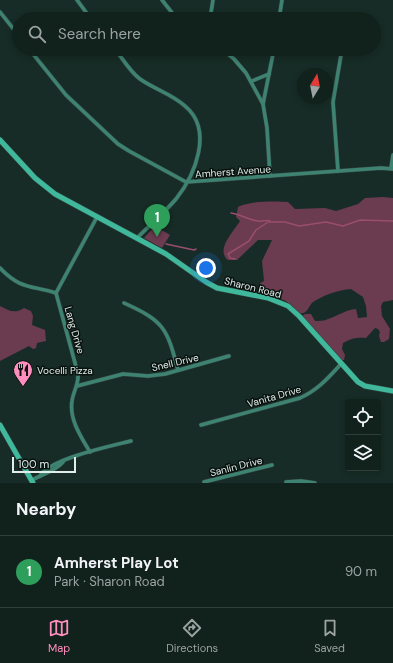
<!DOCTYPE html>
<html lang="en">
<head>
<meta charset="utf-8">
<style>
  body { margin:0; font-family:"DM Sans",sans-serif; background:#1e2e29; color:#f1f3f6 }
  .controls { position:absolute; right:12px; bottom:12px; display:grid; overflow:hidden; border-radius:4px; box-shadow:0 2px 6px #0003 }
  .controls button { width:36px; height:36px; display:grid; place-items:center; padding:0; border:0; border-bottom:1px solid #303e3b; background:#11211c; color:#f1f3f6; font:20px sans-serif }
  .compass { position:absolute; left:297px; top:68px; width:36px; height:36px; border-radius:50%; background:#11211c; box-shadow:0 2px 6px #0003; rotate:10deg }
  .scale { position:absolute; left:12px; bottom:10px; width:64px; box-sizing:border-box; padding-left:4px; border:2px solid #e0ede9; border-top:0; font-size:11px; line-height:14px; white-space:nowrap; color:#e0ede9; -webkit-text-stroke:3px #09120f; paint-order:stroke }
  .you { position:absolute; left:206px; top:268px; width:14px; height:14px; margin:-10px; border:3px solid #fff; border-radius:50%; background:#1a73e8; box-shadow:0 0 0 6px #1a73e833 }
  .badge { display:grid; place-items:center; width:26px; height:26px; border-radius:50%; background:#fe8ebd; color:#fff; font-size:13px; font-weight:700 }
  .pin { position:absolute; translate:-50% -33px; filter:drop-shadow(0 1px 2px #0008) }
  .pin::after { content:''; position:absolute; top:21px; width:14px; height:12px; background:inherit; clip-path:polygon(0 0,100% 0,50% 100%) }
  .list { margin:0; padding:0; list-style:none }
  h2 { display:flex; justify-content:space-between; align-items:center; height:52px; margin:0; padding:0 16px; font-size:17px }
  h2 small { font-size:13px; font-weight:400; color:#9ca3a3 }
  .list li { display:grid; grid-template-columns:26px 1fr auto; gap:12px; align-items:center; box-sizing:border-box; height:72px; padding:0 16px; border-top:1px solid #303e3b }
  .list b { display:block; font-size:15px; white-space:nowrap }
  .list p { margin:0; font-size:13px; white-space:nowrap; color:#9ca3a3 }
  .list em { font-size:13px; font-style:normal; color:#9ca3a3 }
  .icon { flex:none; width:22px; height:22px; fill:none; stroke:currentColor; stroke-width:2; stroke-linecap:round; stroke-linejoin:round }
  .map { position:relative; flex:none; width:393px; height:483px; overflow:hidden }
  .search { position:absolute; background:#11211c; box-shadow:0 2px 6px #0003; left:12px; right:12px; top:12px; height:44px; display:flex; align-items:center; gap:10px; box-sizing:border-box; padding:0 14px; border-radius:22px; color:#9ca3a3; font-size:15px }
  .sheet { height:124px; background:#11211c }
  nav { display:flex; justify-content:space-around; align-items:center; box-sizing:border-box; height:56px; border-top:1px solid #303e3b; background:#11211c; font-size:11px; color:#9ca3a3 }
  nav a { display:grid; justify-items:center; gap:2px }
  nav .on { color:#fe8ebd }
  .map>svg:first-child { display:block }
  .green { fill:#6b3b4f }
  .lines { fill:none; stroke-linecap:round; stroke-linejoin:round }
  .stream { stroke:#994e6e; stroke-width:1.5 }
  .street-casing { stroke:#334741; stroke-width:4.5 }
  .secondary-casing { stroke:#334741; stroke-width:6 }
  .street { stroke:#3e8372; stroke-width:3.5 }
  .secondary { stroke:#3fb89c; stroke-width:5 }
  .labels { text-anchor:middle; stroke-width:3; stroke-linejoin:round; paint-order:stroke }
  .street-label { font-size:10px; fill:#e0ede9; stroke:#09120f }
  .poi-label { font-size:10px; fill:#e0ede9; stroke:#09120f; text-anchor:start }
</style>
</head>
<body>
<div class="map">
<svg width="393" height="483" viewBox="0 0 393 483">
  <rect width="100%" height="100%" fill="#172c26"/>
  <g class="green">
    <path d="M383,197L393,198V300L383,302L381,306L382,316L390,329L389,339L384,342H381L379,336L380,332L378,329L375,328L366,338C357,337 351,338 343,343L342,349L345,355L344,360H342L302,316L305,314H311L315,321C319,321 324,321 328,319C338,316 345,310 356,309L358,318L367,317L366,306L363,297L351,289C338,290 324,295 313,302C309,305 307,315 300,313C297,312 294,307 291,305C283,298 273,296 263,294L260,283L264,281L262,261L272,240H258L237,260H228C215,250 234,231 240,221L236,217L238,207C248,201 275,201 288,202L295,209L325,208L336,211L358,204L365,198Z"/>
    <polygon points="155,226 170,235 162,248 144,238"/>
    <path d="M0,306C9,311 15,314 24,308L31,311L33,316L32,325L45,330L46,341L37,343L36,348L33,349L29,346L0,361Z"/>
  </g>
  <g class="lines">
    <g class="stream">
      <path d="M231,213C240,214 248,220 258,221C263,222 265,219 270,221"/>
      <polyline points="166,244 194,250 196,249"/>
      <polyline points="235,259 230,258 228,254 249,241 256,230 268,222 285,222 299,226 326,222 343,226 360,220 393,221"/>
    </g>
    <g class="street-casing">
      <g id="street">
        <polyline points="77,0 91,19"/>
        <polyline points="162,0 177,19"/>
        <polyline points="0,12 19,36"/>
        <polyline points="210,19 213,0"/>
        <polyline points="279,19 282,0"/>
        <polyline points="29,49 66,95 118,144 129,151 186,182 381,168 393,169"/>
        <path d="M115,49C123,59 130,72 140,79C154,89 172,94 185,106C214,130 195,175 176,199C164,213 150,225 137,238"/>
        <polyline points="222,49 234,59 246,73 263,104 267,128 270,176"/>
        <polyline points="252,81 269,74"/>
        <polyline points="263,104 274,49"/>
        <polyline points="391,168 393,155"/>
        <polyline points="338,171 333,102 342,49"/>
        <path d="M0,268C21,290 31,285 56,293"/>
        <path d="M124,303C164,321 167,328 178,370"/>
        <polyline points="77,386 123,374 148,376 165,374 229,356"/>
        <path d="M201,425L300,398C318,390 328,378 341,364"/>
        <path d="M90,452C81,437 69,419 72,401C73,392 79,384 78,374L56,293L97,217"/>
        <path d="M40,476C49,459 111,446 131,441"/>
        <path d="M32,480C43,474 55,471 63,462"/>
        <polyline points="286,482 301,481 315,483"/>
        <polyline points="204,483 204,482 272,465"/>
      </g>
    </g>
    <g class="secondary-casing">
      <g id="secondary">
        <polyline points="0,140 35,178 55,194 166,254 206,282 217,288 268,298 288,306 299,316 358,382 365,386 393,391"/>
        <polyline points="0,425 33,483"/>
      </g>
    </g>
    <use href="#street" class="street"/>
    <use href="#secondary" class="secondary"/>
  </g>
  <defs>
    <g id="restaurant-pin" transform="scale(1)"><path d="M0 17L-7.5 6A9.5 9.5 0 1 1 7.5 6Z" fill="#fe8ebd" stroke="#09120f"/><path d="M-5-6h1v4h1v-4h1v4h1v-4h1v5L-1.5 .5V6h-2V.5L-5-1ZM5-6V6H3V1.5H1.5Q1.5-4 5-6Z" fill="#111"/></g>
  </defs>
  <g fill-rule="evenodd">
    <use href="#restaurant-pin" x="23" y="370"/>
  </g>
  <g class="labels">
    <g class="street-label">
      <text transform="translate(233 171) rotate(-4)" y="4">Amherst Avenue</text>
      <text transform="translate(253 287) rotate(14)" y="4">Sharon Road</text>
      <text transform="translate(75 330) rotate(74)" y="4">Lang Drive</text>
      <text transform="translate(175 362) rotate(-13)" y="4">Snell Drive</text>
      <text transform="translate(274 396) rotate(-16)" y="4">Vanita Drive</text>
      <text transform="translate(236 466) rotate(-14)" y="4">Sanlin Drive</text>
    </g>
    <g class="poi-label">
      <text x="37" y="374">Vocelli Pizza</text>
    </g>
  </g>
</svg>
<div class="controls">
<button><svg class="icon" aria-label="locate" viewBox="0 0 24 24"><circle cx="12" cy="12" r="6"/><path d="M12 2v4M12 18v4M2 12h4M18 12h4"/></svg></button>
<button><svg class="icon" aria-label="layers" viewBox="0 0 24 24"><path d="M12 4l9 5-9 5-9-5zM3 14l9 5 9-5"/></svg></button>
</div>
<svg class="compass" viewBox="-18 -18 36 36"><path d="M0-13l5 13h-10z" fill="#e53935"/><path d="M0 13l5-13h-10z" fill="#9ca3a3"/></svg>
<div class="scale">100 m</div>
<div class="you"></div>
<div class="pin badge" style="left:157px;top:237px;background:#2e9e5b">1</div>
<div class="search"><svg class="icon" aria-label="search" viewBox="0 0 24 24"><circle cx="10" cy="10" r="6"/><path d="M15 15l6 6"/></svg>Search here</div>
</div>
<section class="sheet">
<h2>Nearby<small></small></h2>
<ul class="list">
<li><span class="badge" style="background:#2e9e5b">1</span><div><b>Amherst Play Lot</b><p>Park · Sharon Road</p></div><em>90 m</em></li>
</ul>
</section>
<nav>
<a class="on"><svg class="icon" aria-label="map" viewBox="0 0 24 24"><path d="M3 6l6-2 6 2 6-2v14l-6 2-6-2-6 2zM9 4v14M15 6v14"/></svg>Map</a>
<a><svg class="icon" aria-label="directions" viewBox="0 0 24 24"><path d="M12 3l9 9-9 9-9-9zM9 14v-3h6M13 9l2 2-2 2"/></svg>Directions</a>
<a><svg class="icon" aria-label="saved" viewBox="0 0 24 24"><path d="M7 4h10v16l-5-4-5 4z"/></svg>Saved</a>
</nav>
</body>
</html>
